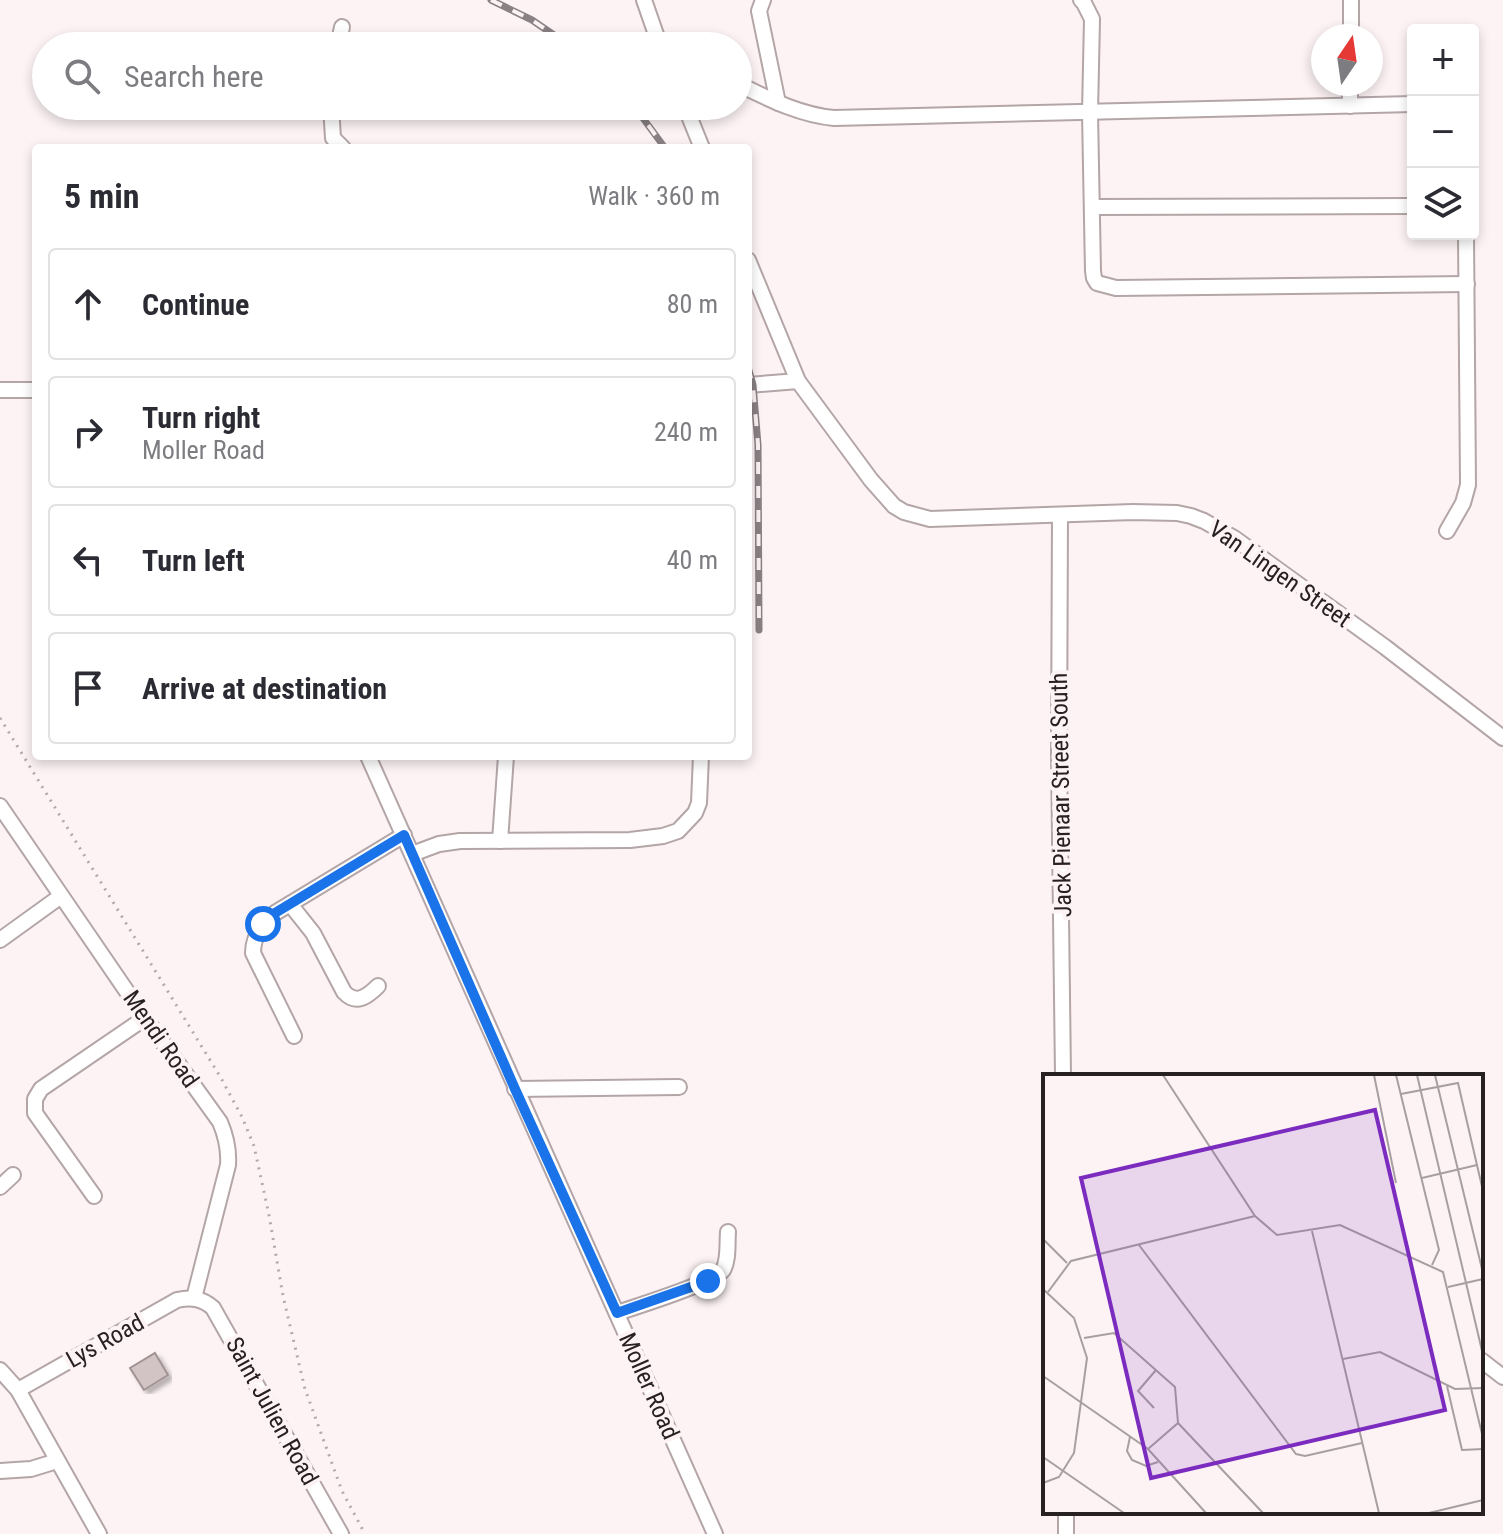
<!DOCTYPE html>
<html lang="en">
<head>
<meta charset="utf-8">
<style>
  body { margin:0; font-family:"Roboto Condensed",sans-serif; background:#f2f2f3; color:#2b2b33 }
  .controls { position:absolute; right:24px; top:24px; display:grid; overflow:hidden; border-radius:8px; box-shadow:0 4px 12px #0003 }
  .controls button { width:72px; height:72px; display:grid; place-items:center; padding:0; border:0; border-bottom:2px solid #e1e1e2; background:#fff; color:#2b2b33; font:40px sans-serif }
  .compass { position:absolute; left:1311px; top:24px; width:72px; height:72px; border-radius:50%; background:#fff; box-shadow:0 4px 12px #0003; rotate:13deg }
  .stop { position:absolute; width:24px; height:24px; margin:-18px; border:6px solid #1a73e8; border-radius:50%; background:#fff }
  .stop.end { background:#1a73e8; border-color:#fff; box-shadow:0 2px 8px #0008 }
  .list { margin:0; padding:0; list-style:none }
  h2 { display:flex; justify-content:space-between; align-items:center; height:104px; margin:0; padding:0 32px; font-size:34px }
  h2 small { font-size:26px; font-weight:400; color:#7c7c81 }
  .list li { display:grid; grid-template-columns:52px 1fr auto; gap:24px; align-items:center; box-sizing:border-box; height:112px; margin:0 16px 16px; padding:0 16px; border:2px solid #e1e1e2; border-radius:8px }
  .list b { display:block; font-size:30px; white-space:nowrap }
  .list p { margin:0; font-size:26px; white-space:nowrap; color:#7c7c81 }
  .list em { font-size:26px; font-style:normal; color:#7c7c81 }
  .icon { flex:none; width:44px; height:44px; fill:none; stroke:currentColor; stroke-width:2; stroke-linecap:round; stroke-linejoin:round }
  .map { position:relative; flex:none; width:1503px; height:1534px; overflow:hidden }
  .search { position:absolute; background:#fff; box-shadow:0 4px 12px #0003; left:32px; top:32px; width:720px; height:88px; display:flex; align-items:center; gap:20px; box-sizing:border-box; padding:0 28px; border-radius:44px; color:#7c7c81; font-size:30px }
  .panel { position:absolute; background:#fff; box-shadow:0 4px 12px #0003; left:32px; top:144px; width:720px; height:616px; border-radius:8px }
  .map>svg:first-child { display:block }
  .building { fill:#d2c3c5; stroke:#a19294; stroke-width:2; filter:url(#shadow) }
  .lines { fill:none; stroke-linecap:round; stroke-linejoin:round }
  .minor-casing { stroke:#b4a5a7; stroke-width:18 }
  .path { stroke:#b2a9ab; stroke-width:3; stroke-dasharray:2 6; stroke-linecap:butt }
  .minor { stroke:#fff; stroke-width:14 }
  .rail-casing { stroke:#898183; stroke-width:7 }
  .rail { stroke:#fdf3f5; stroke-width:4; stroke-dasharray:12; stroke-linecap:butt }
  .route { stroke:#1a73e8; stroke-width:10 }
  .labels { text-anchor:middle; stroke-width:8; stroke-linejoin:round; paint-order:stroke }
  .street-label { font-size:24px; fill:#272122; stroke:#fdf3f5 }
  .inset-road { fill:none; stroke:#a79fa1; stroke-width:2 }
  .view { fill:#7b2cbf; fill-opacity:0.15; stroke:#7b2cbf; stroke-width:4 }
  .inset-edge { fill:none; stroke:#272122; stroke-width:4 }
</style>
</head>
<body>
<div class="map">
<svg width="1503" height="1534" viewBox="0 0 1503 1534">
  <defs>
    <filter id="shadow"><feDropShadow dx="4.5" dy="4.5" stdDeviation="2" flood-color="#0004"/></filter>
  </defs>
  <rect width="100%" height="100%" fill="#fdf3f5"/>
  <polygon class="building" points="155,1353 168,1375 144,1390 130,1368"/>
  <g class="lines">
    <g class="minor-casing">
      <g id="minor">
        <polyline points="644,0 660,46"/>
        <polyline points="763,0 759,11 778,103"/>
        <polyline points="1081,0 1084,3 1092,19 1090,113 1093,271 1094,278 1097,283 1116,288 1467,284"/>
        <polyline points="1351,36 1351,0"/>
        <polyline points="338,46 342,27"/>
        <path d="M738,84C769,99 800,115 834,118L1413,104"/>
        <polyline points="331,106 333,138 343,148"/>
        <polyline points="685,106 702,148"/>
        <polyline points="1350,106 1350,84"/>
        <polyline points="1093,207 1413,206"/>
        <polyline points="748,260 798,381 871,480 894,506 904,512 930,519 1133,512 1177,513 1191,516 1204,521 1234,538 1385,647 1503,738"/>
        <polyline points="748,385 798,381"/>
        <polyline points="0,390 36,390"/>
        <polyline points="1060,515 1059,756 1063,1076"/>
        <polyline points="1447,531 1463,503 1468,485 1466,234"/>
        <polyline points="368,756 715,1534"/>
        <path d="M0,806L145,1018L220,1122C226,1136 229,1150 228,1165L194,1298"/>
        <polyline points="500,841 506,756"/>
        <polyline points="412,854 439,844 460,841 630,840 663,836 678,831 695,813 699,803 701,756"/>
        <path d="M290,904L313,933L344,992C356,1005 367,997 378,986"/>
        <polyline points="0,940 61,896"/>
        <path d="M294,1036L253,953C253,936 262,924 275,913L404,835"/>
        <polyline points="515,1089 679,1087"/>
        <polyline points="0,1187 13,1175"/>
        <polyline points="94,1196 35,1113 35,1099 41,1089 145,1018"/>
        <path d="M617,1313C635,1307 715,1282 723,1270C729,1260 727,1243 728,1232"/>
        <polyline points="1481,1360 1503,1377"/>
        <polyline points="0,1370 18,1390 99,1534"/>
        <path d="M18,1390L177,1300C191,1297 202,1298 213,1308L341,1534"/>
        <polyline points="0,1471 31,1469 57,1461"/>
        <polyline points="1066,1534 1066,1512"/>
      </g>
    </g>
    <polyline class="path" points="0,718 221,1078 242,1117 254,1146 269,1215 283,1296 305,1389 342,1491 365,1534"/>
    <use href="#minor" class="minor"/>
    <g class="rail-casing">
      <g id="rail">
        <polyline points="491,0 532,20 570,46"/>
        <polyline points="634,106 665,148"/>
        <polyline points="748,367 753,385 758,445 759,630"/>
      </g>
    </g>
    <use href="#rail" class="rail"/>
  </g>
  <g class="lines">
    <polyline class="route" points="263,924 275,913 404,835 515,1089 617,1313 708,1281"/>
  </g>
  <g class="labels">
    <g class="street-label">
      <text transform="translate(1280 574) rotate(35)" y="8">Van Lingen Street</text>
      <text transform="translate(1061 795) rotate(-91)" y="8">Jack Pienaar Street South</text>
      <text transform="translate(161 1039) rotate(55)" y="8">Mendi Road</text>
      <text transform="translate(105 1341) rotate(-29)" y="8">Lys Road</text>
      <text transform="translate(649 1386) rotate(66)" y="8">Moller Road</text>
      <text transform="translate(272 1411) rotate(61)" y="8">Saint Julien Road</text>
    </g>
  </g>
  <g transform="translate(1043 1074)">
    <rect width="440" height="440" fill="#fdf3f5"/>
    <path class="inset-road" d="M120,1L212,142L234,161L297,151L400,198L440,364M331,1L353,109M353,1L396,176L389,191M374,1L440,281M392,1L440,199M358,20L415,9L440,117M379,104L434,91M269,157L336,439M0,165L24,189M96,171L253,380L262,382L319,369M405,213L440,205M0,215L31,244L44,284L31,379L16,403L0,409M5,218L28,187L212,142M41,264L71,259L132,313L135,349M300,285L337,278L412,315L440,314M0,302L105,375L163,439M404,312L419,376L440,375M111,334L95,317L113,296M135,349L220,439M87,363L84,377L89,386L103,392L115,388M105,375L135,349M0,383L81,439M386,439L440,426"/>
    <path class="view" d="M332,36L402,336L108,404L38,104Z"/>
    <rect width="440" height="440" class="inset-edge"/>
  </g>
</svg>
<div class="controls">
<button>+</button>
<button>−</button>
<button><svg class="icon" aria-label="layers" viewBox="0 0 24 24"><path d="M12 4l9 5-9 5-9-5zM3 14l9 5 9-5"/></svg></button>
</div>
<svg class="compass" viewBox="-18 -18 36 36"><path d="M0-13l5 13h-10z" fill="#e53935"/><path d="M0 13l5-13h-10z" fill="#7c7c81"/></svg>
<div class="stop" style="left:263px;top:924px"></div>
<div class="stop end" style="left:708px;top:1281px"></div>
<div class="search"><svg class="icon" aria-label="search" viewBox="0 0 24 24"><circle cx="10" cy="10" r="6"/><path d="M15 15l6 6"/></svg>Search here</div>
<section class="panel">
<h2>5 min<small>Walk · 360 m</small></h2>
<ul class="list">
<li><svg class="icon" aria-label="ahead" viewBox="0 0 24 24"><path d="M12 20V5M6 11l6-6 6 6"/></svg><div><b>Continue</b></div><em>80 m</em></li>
<li><svg class="icon" aria-label="right" viewBox="0 0 24 24"><path d="M7 20v-9h11M14 6l5 5-5 5"/></svg><div><b>Turn right</b><p>Moller Road</p></div><em>240 m</em></li>
<li><svg class="icon" aria-label="left" viewBox="0 0 24 24"><path d="M17 20v-9H6M10 6l-5 5 5 5"/></svg><div><b>Turn left</b></div><em>40 m</em></li>
<li><svg class="icon" aria-label="arrive" viewBox="0 0 24 24"><path d="M6 21V4h12l-3 4 3 4H6"/></svg><div><b>Arrive at destination</b></div></li>
</ul>
</section>
</div>
</body>
</html>
